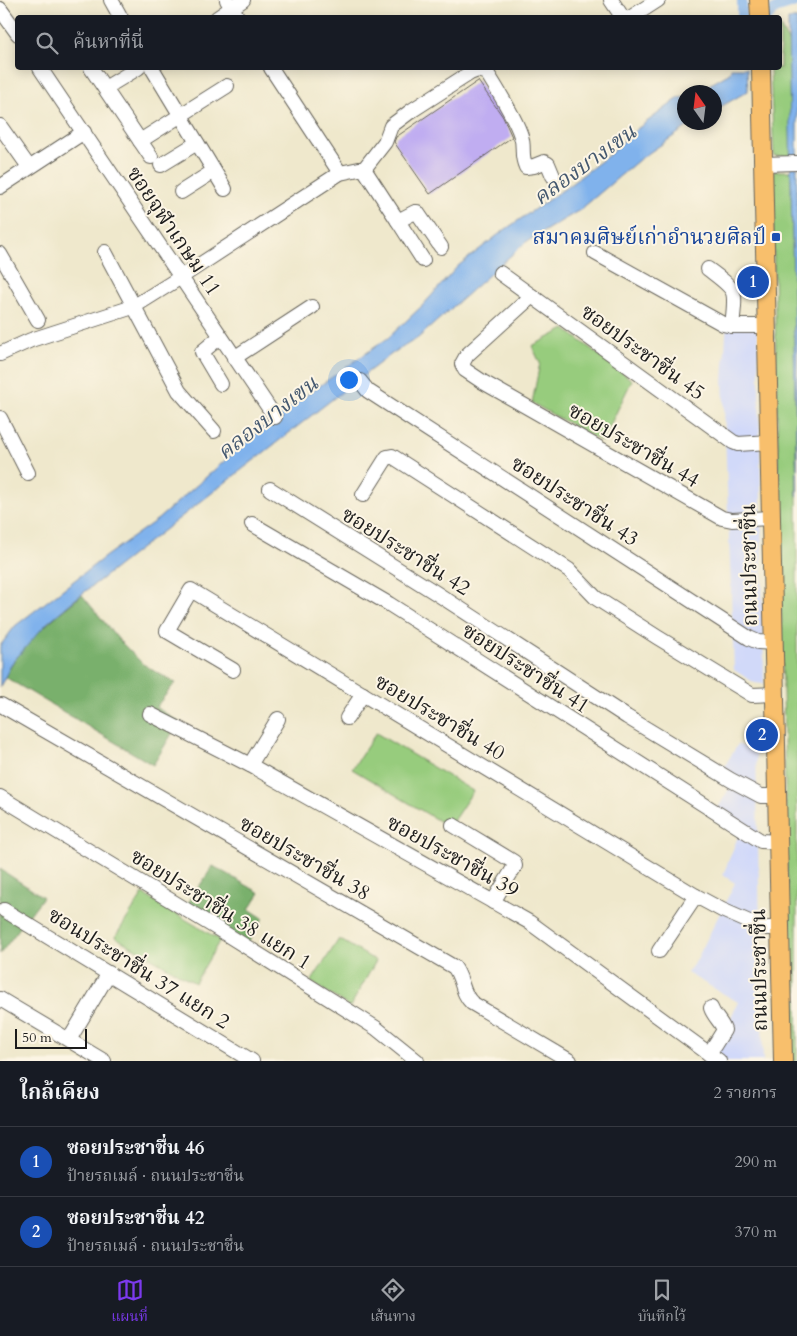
<!DOCTYPE html>
<html lang="th">
<head>
<meta charset="utf-8">
<style>
  body { margin:0; font-family:Cardo,"Noto Serif Thai",serif; background:#242831; color:#f1f3f6 }
  .compass { position:absolute; left:677px; top:85px; width:45px; height:45px; border-radius:50%; background:#171b24; box-shadow:0 2px 12px #0003; rotate:346deg }
  .scale { position:absolute; left:15px; bottom:12px; width:72px; box-sizing:border-box; padding-left:5px; border:2px solid #1c1c1c; border-top:0; font-size:14px; line-height:18px; white-space:nowrap; color:#1c1c1c; -webkit-text-stroke:4px #fcf5e5; paint-order:stroke }
  .you { position:absolute; left:348px; top:379px; width:18px; height:18px; margin:-12px; border:4px solid #fff; border-radius:50%; background:#1a73e8; box-shadow:0 0 0 8px #1a73e833 }
  .badge { display:grid; place-items:center; width:32px; height:32px; border-radius:50%; background:#7c3aed; color:#fff; font-size:16px; font-weight:700 }
  .pin { position:absolute; translate:-50% -50%; border:2px solid #fff; box-shadow:0 1px 5px #0006 }
  .list { margin:0; padding:0; list-style:none }
  h2 { display:flex; justify-content:space-between; align-items:center; height:65px; margin:0; padding:0 20px; font-size:21px }
  h2 small { font-size:16px; font-weight:400; color:#9ea1a6 }
  .list li { display:grid; grid-template-columns:32px 1fr auto; gap:15px; align-items:center; box-sizing:border-box; height:70px; padding:0 20px; border-top:1px solid #363941 }
  .list b { display:block; font-size:19px; white-space:nowrap }
  .list p { margin:0; font-size:16px; white-space:nowrap; color:#9ea1a6 }
  .list em { font-size:16px; font-style:normal; color:#9ea1a6 }
  .icon { flex:none; width:28px; height:28px; fill:none; stroke:currentColor; stroke-width:2; stroke-linecap:round; stroke-linejoin:round }
  .map { position:relative; flex:none; width:797px; height:1061px; overflow:hidden }
  .search { position:absolute; background:#171b24; box-shadow:0 2px 12px #0003; left:15px; right:15px; top:15px; height:55px; display:flex; align-items:center; gap:12px; box-sizing:border-box; padding:0 18px; border-radius:5px; color:#9ea1a6; font-size:19px }
  .sheet { height:205px; background:#171b24 }
  nav { display:flex; justify-content:space-around; align-items:center; box-sizing:border-box; height:70px; border-top:1px solid #363941; background:#171b24; font-size:14px; color:#9ea1a6 }
  nav a { display:grid; justify-items:center; gap:2px }
  nav .on { color:#7c3aed }
  .map>svg:first-child { display:block }
  .built { fill:#d1d9f9 }
  .green { fill:#97cc7d; stroke:#5a744c }
  .forest { fill:#79b06c; stroke:#4a6644 }
  .water { fill:#80b2ec; stroke:#4e6784 }
  .lines { fill:none; stroke-linecap:round; stroke-linejoin:round }
  .canal { stroke:#80b2ec; stroke-width:10 }
  .building { fill:#c0adf1 }
  .minor-casing { stroke:#66635a; stroke-width:16 }
  .major-casing { stroke:#66635a; stroke-width:20 }
  .minor { stroke:#fff; stroke-width:14 }
  .major { stroke:#f8bf6c; stroke-width:18 }
  .transit-dot { fill:#1a4fb4; stroke:#fcf5e5; stroke-width:2 }
  .labels { text-anchor:middle; stroke-width:4; stroke-linejoin:round; paint-order:stroke }
  .street-label { font-size:21px; fill:#1c1c1c; stroke:#fcf5e5 }
  .transit-label { font-size:21px; fill:#164399; stroke:#fcf5e5; text-anchor:end }
  .water-label { font-size:22px; font-style:italic; fill:#44586f; stroke:#fcf5e5 }
</style>
</head>
<body>
<div class="map">
<svg width="797" height="1061" viewBox="0 0 797 1061">
  <rect width="100%" height="100%" fill="#fcf5e5"/>
  <filter id="ink" filterUnits="userSpaceOnUse"><feTurbulence type="fractalNoise" baseFrequency=".02" numOctaves="2"/><feDisplacementMap in="SourceGraphic" scale="10" xChannelSelector="R" yChannelSelector="G"/><feConvolveMatrix kernelMatrix="1 2 1 2 8 2 1 2 1" color-interpolation-filters="sRGB"/></filter>
  <filter id="wash" filterUnits="userSpaceOnUse"><feTurbulence type="fractalNoise" baseFrequency=".0096" numOctaves="4" result="noise"/><feDisplacementMap in="SourceGraphic" scale="20" xChannelSelector="R" yChannelSelector="G"/><feGaussianBlur stdDeviation="1.12" result="paint"/><feColorMatrix in="noise" values="0 0 0 0 0 0 0 0 0 0 0 0 0 0 0 0 0 1.4 0 .05"/><feComposite in="paint" operator="in"/></filter>
  <g filter="url(#wash)">
    <rect width="100%" height="100%" fill="#efe8cc"/>
    <g class="built">
      <polygon points="727,321 758,321 764,684 755,683 734,670 723,380"/>
      <polygon points="738,744 756,754 763,1061 718,1061 713,1057 738,1002 687,973 697,959 735,883 723,875 739,834 718,808 730,787 718,777"/>
    </g>
    <g class="green">
      <polygon points="780,26 789,43 791,156 774,156 770,68 780,68"/>
      <polygon points="774,171 791,171 791,173 797,496 797,1061 791,1061 772,174"/>
      <polygon points="565,329 632,380 602,442 532,403 540,363 532,346"/>
      <polygon points="376,733 473,791 449,827 352,769"/>
      <polygon points="143,894 220,940 195,983 115,937"/>
      <polygon points="339,939 376,961 350,1007 311,982"/>
    </g>
    <g class="forest">
      <path d="M82,595L119,640L143,664L175,683L156,707L179,722L153,765L5,677C22,643 53,618 82,595Z"/>
      <polygon points="213,866 260,893 249,909 263,918 248,943 186,906"/>
      <polygon points="0,869 43,897 0,954"/>
    </g>
    <g class="water">
      <polygon points="788,19 797,19 797,496 788,29"/>
      <polygon points="731,68 747,68 748,91 715,110 714,92 697,92 730,73"/>
      <polygon points="684,97 684,122 693,123 640,159 580,210 526,242 418,338 393,353 352,384 73,601 46,624 12,663 0,687 0,646 15,626 106,556 158,519 275,417 388,338 423,305 458,266 503,231 567,187 609,155 637,129 679,98"/>
    </g>
    <g class="lines">
      <g class="canal">
        <polyline points="742,18 742,0"/>
        <polyline points="767,18 775,9 797,2"/>
      </g>
    </g>
    <g id="blocks">
      <polygon class="building" points="478,81 503,117 512,137 430,194 394,142 396,137"/>
    </g>
  </g>
  <g filter="url(#ink)">
    <use href="#blocks" fill-opacity="0" stroke="#66635a" stroke-width="1"/>
    <g class="lines">
      <g class="minor-casing">
        <g id="minor">
          <polyline points="111,0 121,18"/>
          <polyline points="227,0 238,18"/>
          <polyline points="611,0 623,18"/>
          <polyline points="0,9 18,34"/>
          <polyline points="217,18 243,0"/>
          <polyline points="630,18 658,0"/>
          <polyline points="40,68 275,417"/>
          <polyline points="91,68 151,157"/>
          <polyline points="152,68 225,189"/>
          <polyline points="271,68 340,173"/>
          <polyline points="105,88 138,68"/>
          <polyline points="0,126 29,167"/>
          <polyline points="140,141 227,86"/>
          <polyline points="764,164 797,163"/>
          <polyline points="161,165 197,143"/>
          <path d="M364,169L385,142L391,126L411,111L470,73L478,70L487,73C497,89 516,119 521,136C525,148 520,154 526,167L534,166L544,162L548,164L553,176"/>
          <polyline points="0,187 84,132"/>
          <polyline points="181,192 214,171"/>
          <polyline points="398,221 423,260"/>
          <polyline points="105,252 179,391 214,431"/>
          <polyline points="595,253 723,324 732,326 767,326"/>
          <polyline points="0,254 38,320"/>
          <path d="M708,269C738,292 736,288 732,326"/>
          <polyline points="500,273 733,442 738,444 769,442"/>
          <polyline points="532,296 467,355 462,364 465,370 483,382 722,518 732,520 771,518"/>
          <polyline points="220,337 202,352 221,384"/>
          <polyline points="0,354 31,340 133,307 181,277 340,173 359,169 364,169 398,221 415,212 417,212 441,247"/>
          <polyline points="234,358 312,307"/>
          <polyline points="360,381 368,391 749,638 758,642 774,643"/>
          <polyline points="0,418 28,473"/>
          <polyline points="270,489 436,593 627,717 731,780 761,796 777,796"/>
          <polyline points="363,495 387,457 392,456 569,570 596,598 657,637 752,695 775,694"/>
          <polyline points="252,524 389,604 761,841 779,842"/>
          <polyline points="233,670 167,631 191,590 696,896 722,910 763,928 780,928"/>
          <path d="M1,705L454,967C463,978 461,993 472,1003L570,1061"/>
          <polyline points="150,714 250,765 529,922 719,1061"/>
          <polyline points="347,718 363,694"/>
          <polyline points="250,765 278,719"/>
          <polyline points="0,797 218,929 376,1028 417,1061"/>
          <polyline points="453,825 514,862 515,866 493,902"/>
          <polyline points="4,910 252,1061"/>
          <polyline points="659,951 696,896"/>
          <polyline points="0,999 104,1061"/>
          <polyline points="69,1040 109,973"/>
          <path d="M709,1054L724,1030C721,1021 714,1017 711,1008"/>
        </g>
      </g>
      <g class="major-casing">
        <g id="major">
          <polyline points="759,0 760,18"/>
          <polyline points="761,68 783,1061"/>
        </g>
      </g>
      <use href="#minor" class="minor"/>
      <use href="#major" class="major"/>
    </g>
  </g>
  <rect class="transit-dot" x="771" y="232" width="10" height="10" rx="2.5"/>
  <g class="labels">
    <g class="street-label">
      <text transform="translate(174 231) rotate(56)" y="7">ซอยจุฬาเกษม 11</text>
      <text transform="translate(643 352) rotate(36)" y="7">ซอยประชาชื่น 45</text>
      <text transform="translate(634 445) rotate(30)" y="7">ซอยประชาชื่น 44</text>
      <text transform="translate(575 501) rotate(33)" y="7">ซอยประชาชื่น 43</text>
      <text transform="translate(406 551) rotate(32)" y="7">ซอยประชาชื่น 42</text>
      <text transform="translate(749 565) rotate(-91)" y="7">ถนนประชาชื่น</text>
      <text transform="translate(526 668) rotate(33)" y="7">ซอยประชาชื่น 41</text>
      <text transform="translate(440 717) rotate(31)" y="7">ซอยประชาชื่น 40</text>
      <text transform="translate(453 856) rotate(29)" y="7">ซอยประชาชื่น 39</text>
      <text transform="translate(305 858) rotate(30)" y="7">ซอยประชาชื่น 38</text>
      <text transform="translate(221 909) rotate(32)" y="7">ซอยประชาชื่น 38 แยก 1</text>
      <text transform="translate(139 968) rotate(32)" y="7">ซอนประชาชื่น 37 แยก 2</text>
      <text transform="translate(759 970) rotate(-91)" y="7">ถนนประชาชื่น</text>
    </g>
    <g class="transit-label">
      <text x="766" y="244">สมาคมศิษย์เก่าอํานวยศิลป์</text>
    </g>
    <g class="water-label">
      <text transform="translate(584 164) rotate(-36)" y="8">คลองบางเขน</text>
      <text transform="translate(267 417) rotate(-38)" y="8">คลองบางเขน</text>
    </g>
  </g>
</svg>
<svg class="compass" viewBox="-18 -18 36 36"><path d="M0-13l5 13h-10z" fill="#e53935"/><path d="M0 13l5-13h-10z" fill="#9ea1a6"/></svg>
<div class="scale">50 m</div>
<div class="you"></div>
<div class="pin badge" style="left:753px;top:282px;background:#1a4fb4">1</div>
<div class="pin badge" style="left:762px;top:735px;background:#1a4fb4">2</div>
<div class="search"><svg class="icon" aria-label="search" viewBox="0 0 24 24"><circle cx="10" cy="10" r="6"/><path d="M15 15l6 6"/></svg>ค้นหาที่นี่</div>
</div>
<section class="sheet">
<h2>ใกล้เคียง<small>2 รายการ</small></h2>
<ul class="list">
<li><span class="badge" style="background:#1a4fb4">1</span><div><b>ซอยประชาชื่น 46</b><p>ป้ายรถเมล์ · ถนนประชาชื่น</p></div><em>290 m</em></li>
<li><span class="badge" style="background:#1a4fb4">2</span><div><b>ซอยประชาชื่น 42</b><p>ป้ายรถเมล์ · ถนนประชาชื่น</p></div><em>370 m</em></li>
</ul>
</section>
<nav>
<a class="on"><svg class="icon" aria-label="map" viewBox="0 0 24 24"><path d="M3 6l6-2 6 2 6-2v14l-6 2-6-2-6 2zM9 4v14M15 6v14"/></svg>แผนที่</a>
<a><svg class="icon" aria-label="directions" viewBox="0 0 24 24"><path d="M12 3l9 9-9 9-9-9zM9 14v-3h6M13 9l2 2-2 2"/></svg>เส้นทาง</a>
<a><svg class="icon" aria-label="saved" viewBox="0 0 24 24"><path d="M7 4h10v16l-5-4-5 4z"/></svg>บันทึกไว้</a>
</nav>
</body>
</html>
